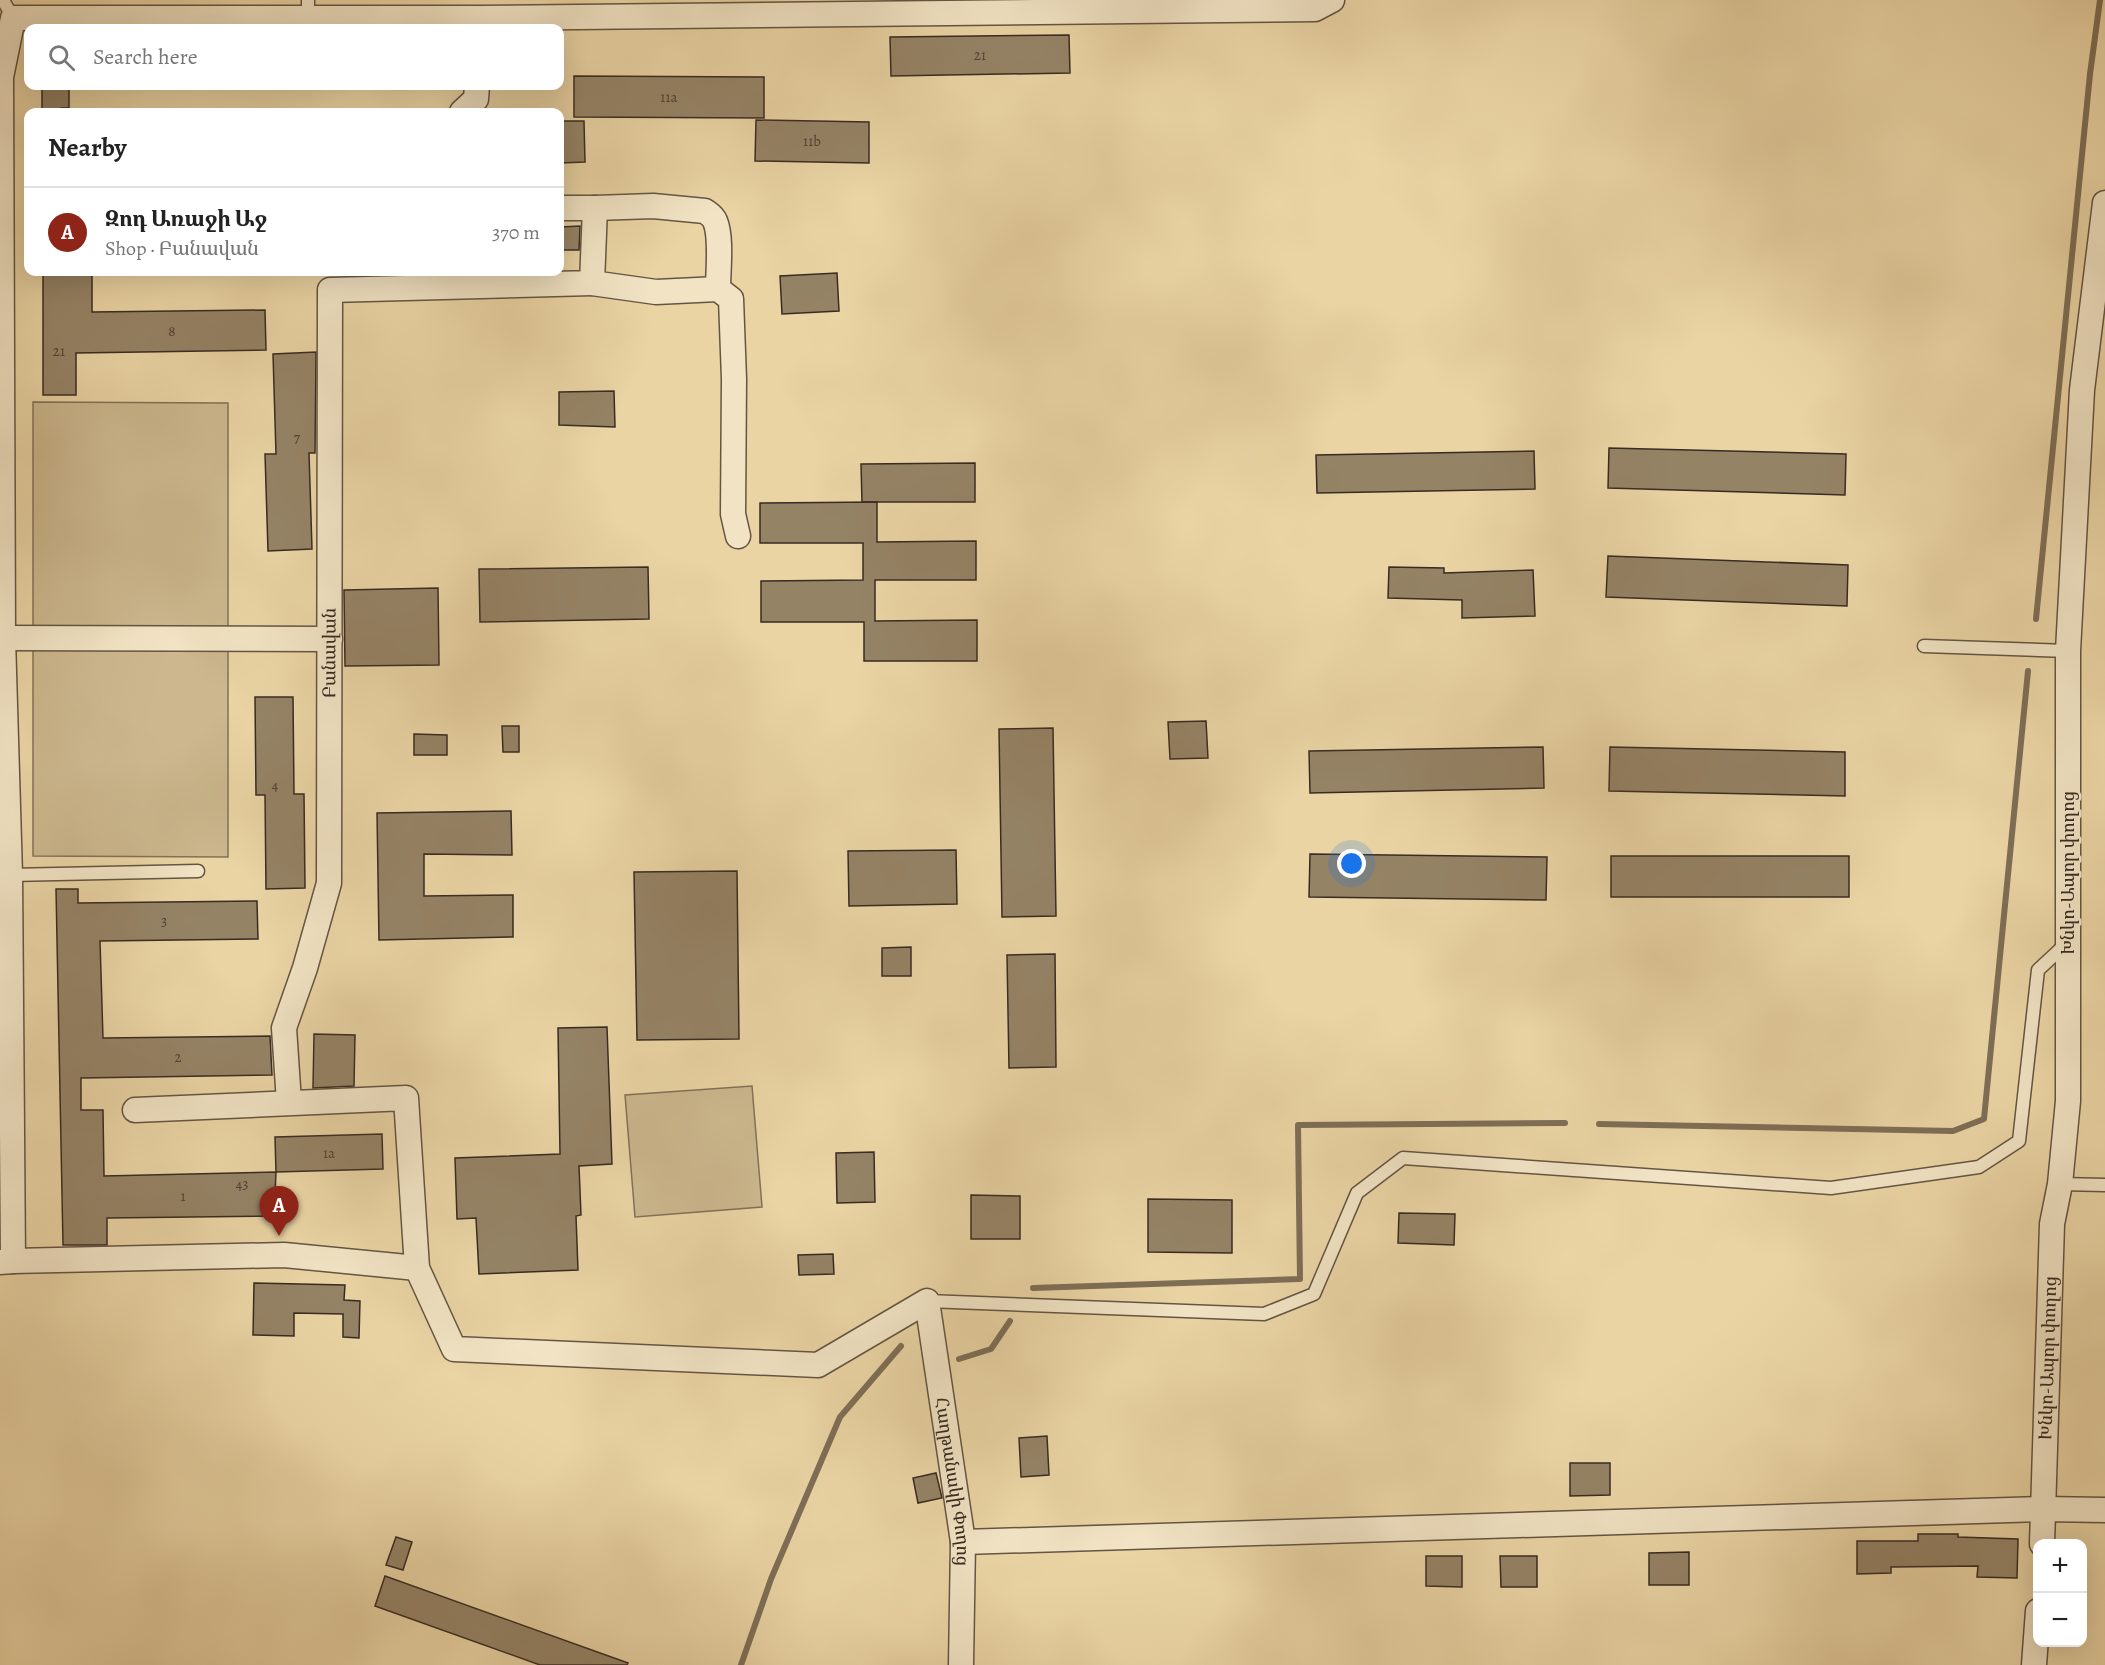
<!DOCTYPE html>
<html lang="en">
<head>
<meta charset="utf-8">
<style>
  body { margin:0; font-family:Alegreya,"Noto Serif Armenian",serif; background:#f6f6f6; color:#222 }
  .controls { position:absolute; right:18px; bottom:18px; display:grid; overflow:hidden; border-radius:12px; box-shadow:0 6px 24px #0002 }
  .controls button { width:54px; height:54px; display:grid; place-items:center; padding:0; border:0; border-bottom:2px solid #e0e0e0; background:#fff; color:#222; font:30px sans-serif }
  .you { position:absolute; left:1352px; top:864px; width:21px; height:21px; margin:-15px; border:4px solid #fff; border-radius:50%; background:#1a73e8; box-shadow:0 0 0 9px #1a73e833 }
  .badge { display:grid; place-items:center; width:39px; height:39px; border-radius:50%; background:#8f2418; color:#fff; font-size:20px; font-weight:700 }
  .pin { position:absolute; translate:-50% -50px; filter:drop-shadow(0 2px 3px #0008) }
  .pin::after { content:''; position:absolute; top:32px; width:21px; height:18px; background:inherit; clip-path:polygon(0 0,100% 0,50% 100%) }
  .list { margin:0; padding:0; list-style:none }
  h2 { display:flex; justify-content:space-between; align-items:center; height:78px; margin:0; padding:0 24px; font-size:26px }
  h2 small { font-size:20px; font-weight:400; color:#767676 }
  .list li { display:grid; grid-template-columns:39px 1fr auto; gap:18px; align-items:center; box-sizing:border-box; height:90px; padding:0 24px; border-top:2px solid #e0e0e0 }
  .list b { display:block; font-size:22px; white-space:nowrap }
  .list p { margin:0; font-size:20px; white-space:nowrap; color:#767676 }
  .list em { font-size:20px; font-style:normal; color:#767676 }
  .icon { flex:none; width:33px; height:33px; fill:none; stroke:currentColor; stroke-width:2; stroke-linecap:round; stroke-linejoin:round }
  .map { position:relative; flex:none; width:2105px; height:1665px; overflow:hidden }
  .search { position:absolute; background:#fff; box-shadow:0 6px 24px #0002; left:24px; top:24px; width:540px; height:66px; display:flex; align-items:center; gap:15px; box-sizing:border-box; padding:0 21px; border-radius:12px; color:#767676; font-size:22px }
  .panel { position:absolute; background:#fff; box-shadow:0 6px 24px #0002; left:24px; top:108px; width:540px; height:168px; border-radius:12px }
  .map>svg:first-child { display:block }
  .green { fill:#ccb78e; stroke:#827158; stroke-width:1.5 }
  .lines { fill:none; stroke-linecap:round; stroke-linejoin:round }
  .stream { stroke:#7e6e56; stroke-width:6 }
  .building { fill:#958366; stroke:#382b23; stroke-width:1.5 }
  .service-casing { stroke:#645543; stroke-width:15 }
  .minor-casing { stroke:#645543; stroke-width:27 }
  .service { stroke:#f1e3c4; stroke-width:12 }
  .minor { stroke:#f1e3c4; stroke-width:24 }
  .labels { text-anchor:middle; stroke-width:5; stroke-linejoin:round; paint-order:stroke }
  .number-label { font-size:15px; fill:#4f4134 }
  .street-label { font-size:18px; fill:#382b23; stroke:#f1e3c4 }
</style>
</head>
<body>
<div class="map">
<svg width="2105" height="1665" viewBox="0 0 2105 1665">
  <rect width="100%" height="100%" fill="#ead4a4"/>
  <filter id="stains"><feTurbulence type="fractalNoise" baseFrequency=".00333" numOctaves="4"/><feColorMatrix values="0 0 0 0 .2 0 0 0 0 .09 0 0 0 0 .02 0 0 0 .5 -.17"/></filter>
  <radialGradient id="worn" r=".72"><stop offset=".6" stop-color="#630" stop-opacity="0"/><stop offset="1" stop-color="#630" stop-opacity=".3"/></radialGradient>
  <g class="green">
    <polygon points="33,402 228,403 228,857 33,856"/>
    <polygon points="752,1086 762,1207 635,1217 625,1095"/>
  </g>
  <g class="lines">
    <g class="stream">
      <polyline points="2036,619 2090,74 2100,0"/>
      <polyline points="1599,1124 1953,1131 1984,1119 2028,671"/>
      <polyline points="1033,1288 1300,1279 1298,1125 1565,1123"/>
      <polyline points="959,1359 991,1349 1010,1321"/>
      <polyline points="741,1665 771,1579 840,1417 901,1346"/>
    </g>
  </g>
  <g class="building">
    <polygon points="1069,35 1070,73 891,76 890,37"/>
    <polygon points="574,76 764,77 764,118 574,117"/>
    <polygon points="42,86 69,86 69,108 61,108 61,112 42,112"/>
    <polygon points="756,120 869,122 869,163 755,161"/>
    <polygon points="560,121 584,121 585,162 560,163"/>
    <polygon points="580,226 579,250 560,250 560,227"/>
    <polygon points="43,272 92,272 92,312 265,310 266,350 76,353 76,395 43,395"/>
    <polygon points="837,273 839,311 782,314 780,276"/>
    <polygon points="316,352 315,453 309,453 312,549 268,551 265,454 276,454 273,354"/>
    <polygon points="614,391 615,427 559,425 559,392"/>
    <polygon points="1609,448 1846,454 1845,495 1608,488"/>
    <polygon points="1534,451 1535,489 1317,493 1316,455"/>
    <polygon points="975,463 975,502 862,502 861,464"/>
    <polygon points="877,502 877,542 976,541 976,580 875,580 875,621 977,620 977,661 864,661 864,622 761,622 761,581 863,580 863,543 760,543 760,503"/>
    <polygon points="1608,556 1848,565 1847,606 1606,597"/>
    <polygon points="648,567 649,619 480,622 479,569"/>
    <polygon points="1389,567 1444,568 1444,573 1533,570 1535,616 1462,618 1462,600 1388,598"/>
    <polygon points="438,588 439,665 345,666 344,590"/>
    <polygon points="255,697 293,697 294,794 304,794 305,888 266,889 265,795 256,795"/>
    <polygon points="1206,721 1208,758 1170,759 1168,722"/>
    <polygon points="502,726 519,726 519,752 503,752"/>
    <polygon points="1053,728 1056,916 1002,917 999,729"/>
    <polygon points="414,734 447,735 447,755 414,755"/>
    <polygon points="1543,747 1544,788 1310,793 1309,751"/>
    <polygon points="1610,747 1845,752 1845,796 1609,791"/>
    <polygon points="511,811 512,855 424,854 424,896 513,895 513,937 379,940 377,813"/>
    <polygon points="956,850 957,904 849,906 848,851"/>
    <polygon points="1310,854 1547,857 1546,900 1309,897"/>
    <rect x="1611" y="856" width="238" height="41"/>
    <polygon points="737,871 739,1039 637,1040 634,872"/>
    <polygon points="56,889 78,889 78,903 257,901 258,939 100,941 103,1038 270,1036 272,1075 81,1078 81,1110 103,1110 104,1176 276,1172 274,1216 107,1218 107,1245 63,1245"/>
    <polygon points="911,947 911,976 882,976 882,948"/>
    <polygon points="1055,954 1056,1067 1009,1068 1007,955"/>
    <polygon points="607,1027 612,1164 579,1166 581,1215 576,1216 578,1270 479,1274 476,1218 457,1219 455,1158 560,1154 558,1028"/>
    <polygon points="314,1034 355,1035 354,1086 313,1088"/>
    <polygon points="382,1134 383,1169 276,1172 275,1137"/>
    <polygon points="874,1152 875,1202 837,1203 836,1153"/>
    <polygon points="971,1195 1020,1196 1020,1239 971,1239"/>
    <polygon points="1148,1199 1232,1200 1232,1253 1148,1252"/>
    <polygon points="1399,1213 1455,1214 1454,1245 1398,1243"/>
    <polygon points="833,1254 834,1274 799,1275 798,1255"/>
    <polygon points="254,1283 345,1285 344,1300 360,1301 359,1338 343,1337 343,1314 294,1313 294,1336 253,1335"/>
    <polygon points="1047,1436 1049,1475 1021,1477 1019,1438"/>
    <polygon points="1570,1463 1610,1463 1610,1495 1570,1496"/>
    <polygon points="936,1473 942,1498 918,1503 913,1478"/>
    <polygon points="1918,1534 1958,1534 1958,1537 2018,1539 2017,1578 1977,1577 1978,1566 1891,1567 1891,1573 1857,1574 1857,1541 1918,1541"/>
    <polygon points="396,1537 412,1542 403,1570 386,1565"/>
    <polygon points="1689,1552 1689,1585 1649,1585 1649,1553"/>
    <polygon points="1426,1556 1462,1556 1462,1587 1426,1586"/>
    <polygon points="1500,1556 1537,1556 1537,1587 1501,1587"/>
    <polygon points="385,1576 628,1663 627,1665 540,1665 375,1606"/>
  </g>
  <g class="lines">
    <g class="service-casing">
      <g id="service">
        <polyline points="3,0 13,18"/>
        <polyline points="308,18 308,0"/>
        <polyline points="1924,646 2068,651"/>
        <polyline points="10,875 198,871"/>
        <polyline points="2060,1184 2105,1185"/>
        <polyline points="927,1301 1264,1314 1314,1294 1357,1193 1403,1158 1831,1188 1979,1167 2019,1141 2038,970 2067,943"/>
      </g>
    </g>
    <g class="minor-casing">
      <g id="minor">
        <polyline points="462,112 476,99 477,86"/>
        <path d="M595,208L653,206L705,211C709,214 713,216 715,221C722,237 718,271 718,289"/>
        <polyline points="592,283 656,292 718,289 731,299 734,379 733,514 738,536"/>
        <polyline points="3,638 330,639"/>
        <path id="s1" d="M289,1102L284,1028L305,968L329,883L330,290L592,283L595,208H560"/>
        <path id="s2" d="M135,1110L406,1098L417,1268L454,1349L818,1365L927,1301L963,1542L961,1665"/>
        <polyline points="13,1261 284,1255 417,1268"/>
        <polyline points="0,1262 13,1261 10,875 3,638 1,77 13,18 479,18 1315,9 1332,0"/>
        <polyline points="963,1542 2044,1509 2105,1510"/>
        <path id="s3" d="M2042,1544L2052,1224L2060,1184L2068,1101V651L2082,390L2105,203"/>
        <polyline points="2034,1665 2038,1611"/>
      </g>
    </g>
    <use href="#service" class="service"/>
    <use href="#minor" class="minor"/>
  </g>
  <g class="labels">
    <g class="number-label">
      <text x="980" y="60">21</text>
      <text x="669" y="102">11a</text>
      <text x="812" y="146">11b</text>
      <text x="172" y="336">8</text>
      <text x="59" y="356">21</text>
      <text x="297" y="443">7</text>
      <text x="275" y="790">4</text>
      <text x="164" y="926">3</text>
      <text x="178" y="1062">2</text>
      <text x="329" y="1158">1a</text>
      <text x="242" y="1189">43</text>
      <text x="183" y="1201">1</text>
    </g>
    <g class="street-label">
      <text dy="6" stroke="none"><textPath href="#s1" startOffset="456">Բանավան</textPath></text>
      <text transform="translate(2068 873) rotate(-90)" y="6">Խնկո-Ապոր փողոց</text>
      <text dy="6" stroke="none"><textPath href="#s3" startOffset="186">Խնկո-Ապոր փողոց</textPath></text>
      <text dy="6" stroke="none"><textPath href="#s2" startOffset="1204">Հաղթանակի Փողոց</textPath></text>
    </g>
  </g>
  <rect width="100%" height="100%" filter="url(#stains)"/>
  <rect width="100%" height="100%" fill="url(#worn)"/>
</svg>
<div class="controls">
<button>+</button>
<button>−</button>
</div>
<div class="you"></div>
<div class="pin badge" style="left:279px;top:1236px">A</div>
<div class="search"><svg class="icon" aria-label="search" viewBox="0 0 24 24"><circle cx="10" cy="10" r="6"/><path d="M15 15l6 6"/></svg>Search here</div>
<section class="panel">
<h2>Nearby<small></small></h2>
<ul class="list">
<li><span class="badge">A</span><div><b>Զոդ Առաջի Աջ</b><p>Shop · Բանավան</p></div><em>370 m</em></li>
</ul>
</section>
</div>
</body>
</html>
